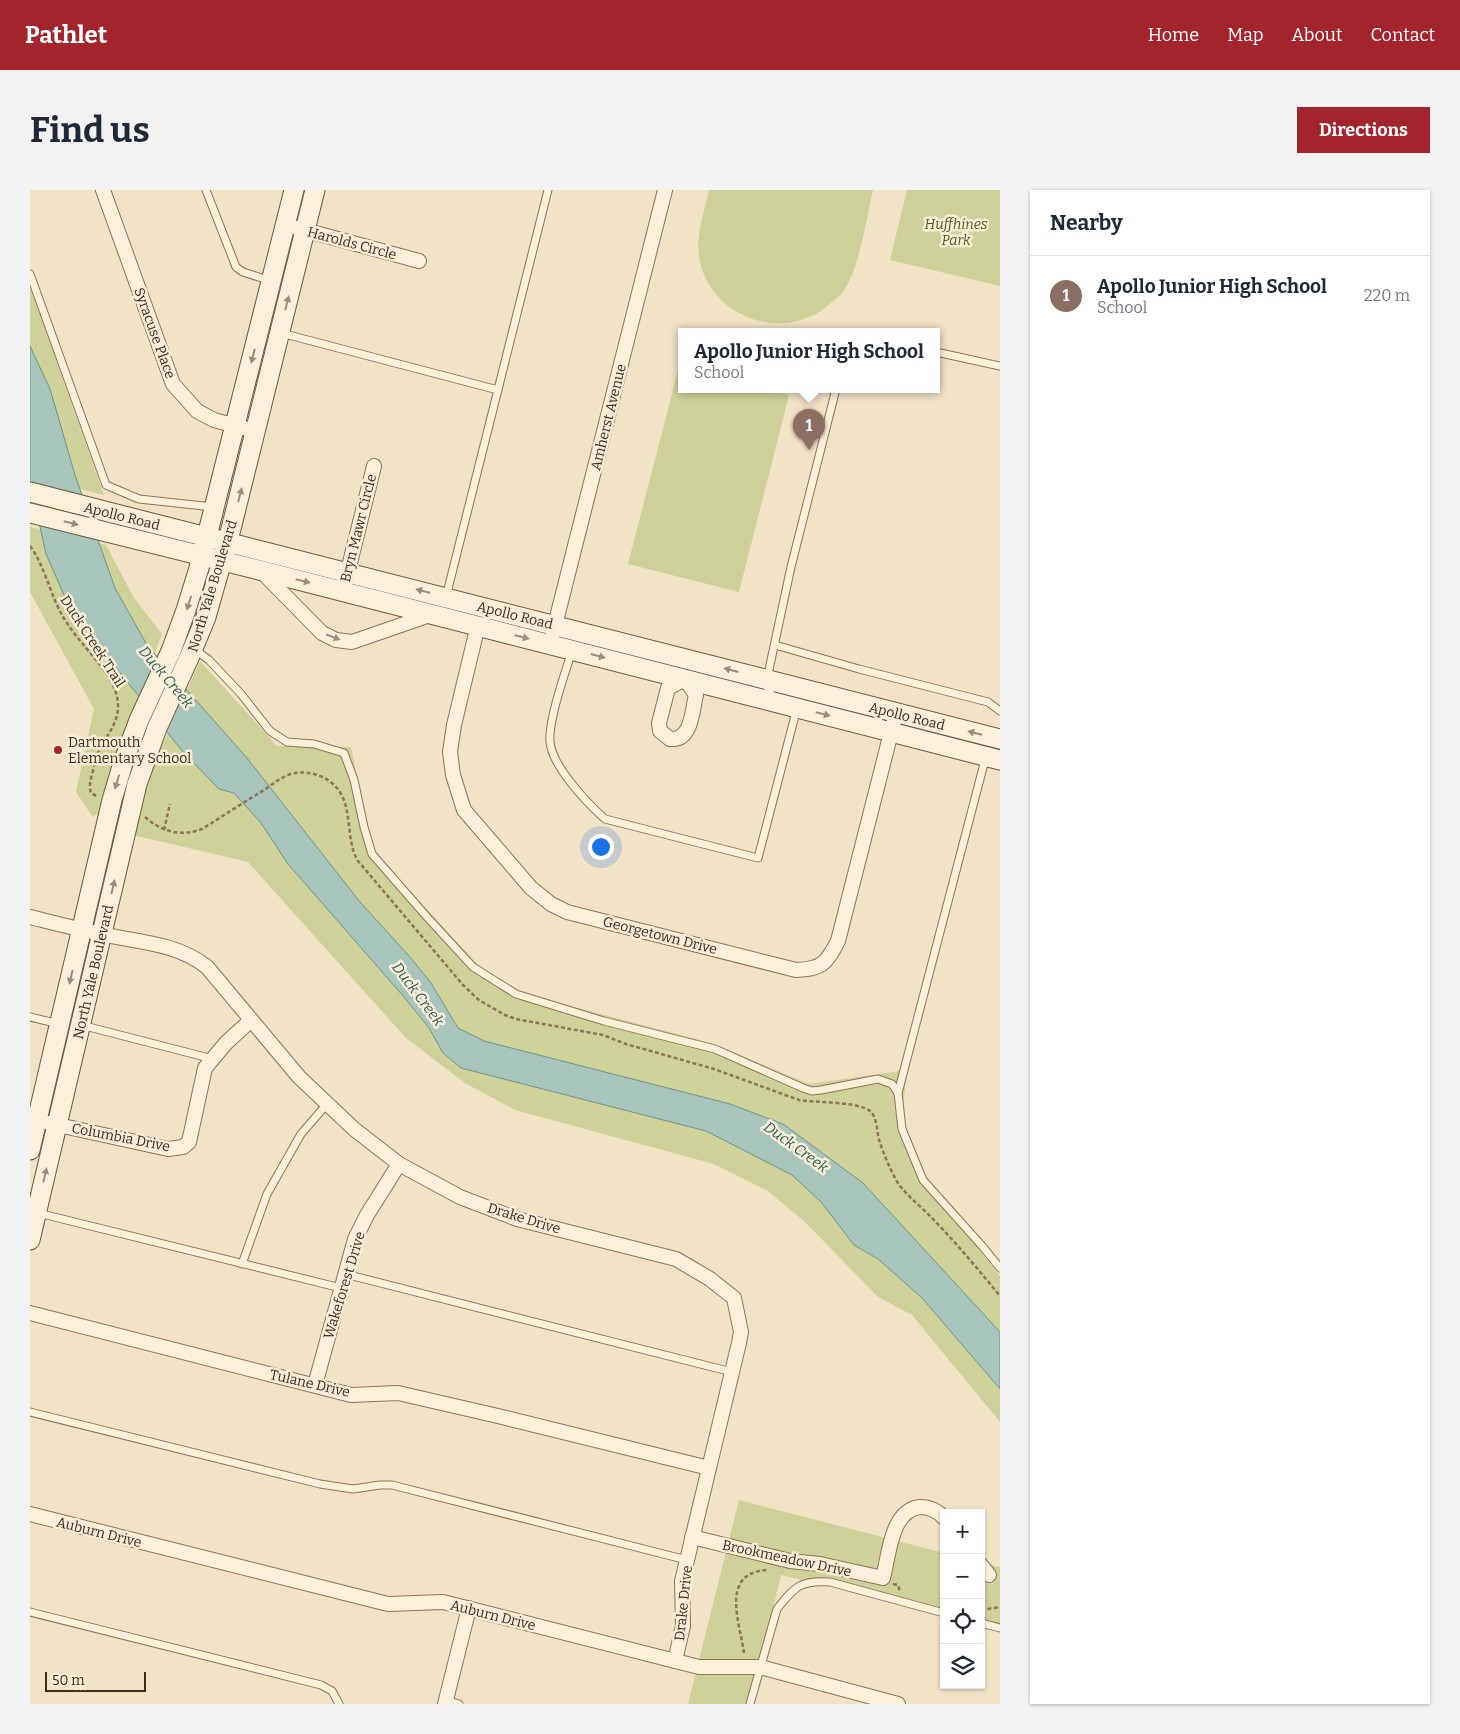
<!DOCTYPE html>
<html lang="en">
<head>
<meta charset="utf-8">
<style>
  body { margin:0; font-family:Bitter,serif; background:#f2f2f3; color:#1f2937 }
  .controls { position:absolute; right:15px; bottom:15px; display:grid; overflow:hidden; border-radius:0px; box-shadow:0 1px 4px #0004 }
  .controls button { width:45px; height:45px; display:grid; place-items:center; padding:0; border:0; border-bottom:1px solid #e0e1e3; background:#fff; color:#1f2937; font:25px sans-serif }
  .scale { position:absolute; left:15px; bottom:12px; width:101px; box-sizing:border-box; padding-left:5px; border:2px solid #3e2c1e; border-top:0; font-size:14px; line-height:18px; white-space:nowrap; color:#3e2c1e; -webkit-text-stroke:4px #f8edd6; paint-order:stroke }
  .you { position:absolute; left:570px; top:656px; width:18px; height:18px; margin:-12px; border:4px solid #fff; border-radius:50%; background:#1a73e8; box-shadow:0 0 0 8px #1a73e833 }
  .badge { display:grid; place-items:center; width:32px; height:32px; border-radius:50%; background:#a3242c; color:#fff; font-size:16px; font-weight:700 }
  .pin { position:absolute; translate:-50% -41px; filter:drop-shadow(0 1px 2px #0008) }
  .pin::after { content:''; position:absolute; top:26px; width:18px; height:15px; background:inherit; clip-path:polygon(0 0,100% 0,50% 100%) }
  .popup { position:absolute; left:648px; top:138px; width:262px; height:65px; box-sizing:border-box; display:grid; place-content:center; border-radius:0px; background:#fff; filter:drop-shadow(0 1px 4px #0005); font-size:16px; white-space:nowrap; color:#747a83 }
  .popup b { font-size:19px; color:#1f2937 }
  .popup::after { content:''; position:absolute; left:50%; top:100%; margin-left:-10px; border:10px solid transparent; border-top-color:#fff }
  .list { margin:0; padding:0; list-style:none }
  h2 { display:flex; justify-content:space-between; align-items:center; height:65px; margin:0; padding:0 20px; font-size:21px }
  h2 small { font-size:16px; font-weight:400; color:#747a83 }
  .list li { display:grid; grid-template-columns:32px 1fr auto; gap:15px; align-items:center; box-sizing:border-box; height:80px; padding:0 20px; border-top:1px solid #e0e1e3 }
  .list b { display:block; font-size:19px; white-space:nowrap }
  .list p { margin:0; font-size:16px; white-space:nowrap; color:#747a83 }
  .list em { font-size:16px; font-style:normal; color:#747a83 }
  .icon { flex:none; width:28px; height:28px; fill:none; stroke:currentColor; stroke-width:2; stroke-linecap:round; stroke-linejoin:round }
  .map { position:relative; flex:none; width:970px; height:1514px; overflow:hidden; border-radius:0px }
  header { display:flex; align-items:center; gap:30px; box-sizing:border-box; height:70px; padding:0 25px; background:#a3242c; color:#fff }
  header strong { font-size:24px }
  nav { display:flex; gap:28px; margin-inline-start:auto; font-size:18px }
  .intro { display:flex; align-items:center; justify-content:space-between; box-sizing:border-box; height:120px; padding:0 30px }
  h1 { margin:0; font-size:35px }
  .button { padding:12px 22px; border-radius:0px; background:#a3242c; color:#fff; font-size:18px; font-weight:700 }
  main { display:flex; gap:30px; padding:0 30px }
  aside { flex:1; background:#fff; border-radius:0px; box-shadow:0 1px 4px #0004 }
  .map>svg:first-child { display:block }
  .green { fill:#ced198 }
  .water { fill:#a7c5bb; stroke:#6d9589 }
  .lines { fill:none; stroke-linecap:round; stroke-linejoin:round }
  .lane-casing { stroke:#8f7359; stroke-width:9 }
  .street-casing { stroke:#8f7359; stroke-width:16 }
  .secondary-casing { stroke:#71543c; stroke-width:21 }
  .path { stroke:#8f7359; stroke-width:2.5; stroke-dasharray:4 2.5; stroke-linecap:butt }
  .lane { stroke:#fbf0da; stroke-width:7 }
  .street { stroke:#fbf0da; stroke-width:14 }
  .secondary { stroke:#fbf0da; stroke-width:19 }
  .oneway { fill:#9c8e7c }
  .poi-dot { fill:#a3242c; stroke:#f8edd6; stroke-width:2 }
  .labels { text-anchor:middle; stroke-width:5; stroke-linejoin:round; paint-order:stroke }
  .park-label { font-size:14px; font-style:italic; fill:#515c23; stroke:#f8edd6 }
  .street-label { font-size:14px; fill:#3e2c1e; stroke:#f8edd6 }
  .poi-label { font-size:14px; fill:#3e2c1e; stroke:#f8edd6; text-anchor:start }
  .water-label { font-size:15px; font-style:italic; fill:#2d5f59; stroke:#f8edd6 }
</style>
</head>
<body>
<header>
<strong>Pathlet</strong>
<nav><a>Home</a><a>Map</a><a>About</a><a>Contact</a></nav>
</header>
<div class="intro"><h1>Find us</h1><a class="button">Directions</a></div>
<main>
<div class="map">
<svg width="970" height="1514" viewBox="0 0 970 1514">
  <rect width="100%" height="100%" fill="#f2e2c6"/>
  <g class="green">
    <path d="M679,0H843C836,30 830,77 813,102C810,106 805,109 802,112C757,155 679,129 669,67C666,45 674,22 679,0Z"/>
    <polygon points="877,0 970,0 970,96 860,70"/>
    <polygon points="0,97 74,305 0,286"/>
    <polygon points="649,177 651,178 652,199 734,199 759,205 709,402 598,374"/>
    <polygon points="0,337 76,355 104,408 132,444 84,570 70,624 62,626 46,602 64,519 0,402"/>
    <polygon points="170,471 247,556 321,557 343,661 450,777 495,804 681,853 779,894 877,880 872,928 900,997 970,1086 970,1232 882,1125 848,1107 774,1031 738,1001 684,974 485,920 435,893 376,848 218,672 103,645 123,576"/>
    <polygon points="709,1310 914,1363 914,1423 751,1385 720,1514 658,1514"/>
    <polygon points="951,1373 970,1377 970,1437 951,1432"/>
  </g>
  <polygon class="water" points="0,156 20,199 45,285 85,398 117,455 217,568 330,712 380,767 401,793 428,838 454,851 700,914 753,934 833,993 970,1142 970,1199 892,1108 848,1069 824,1055 791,1012 762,985 676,941 431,878 413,863 399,838 374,807 258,674 231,633 204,603 189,599 153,562 41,421 16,364 0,292"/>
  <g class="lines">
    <g class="lane-casing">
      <g id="lane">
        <polyline points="176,0 206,77 213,82 241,91"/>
        <polyline points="0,84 76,295 109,309 183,317"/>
        <polyline points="251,143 468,200"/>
        <polyline points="906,162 970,176"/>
        <polyline points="416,407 518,0"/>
        <polyline points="745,455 829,479 958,512 970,521"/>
        <polyline points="164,459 179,470 211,504 240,541 257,552 284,554 314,563 324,590 334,637 342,664 397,727 443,777 486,804 574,831 685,859 773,898 782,901 791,900 848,889 862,894 868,903 872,939 893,990 953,1057 970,1078"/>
        <path d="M542,461C535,483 518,531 520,552C522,576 557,613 575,629L728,668L767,518"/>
        <polyline points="744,508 738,500 737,489 761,377 806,199"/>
        <polyline points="0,827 29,834"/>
        <polyline points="51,835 183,869"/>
        <polyline points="868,903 956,566"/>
        <polyline points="8,1023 311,1098"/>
        <polyline points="212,1074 237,1004 271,944 297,914"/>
        <polyline points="315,1084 702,1182"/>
        <polyline points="0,1222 290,1294 323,1299 350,1295 362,1295 657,1370"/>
        <polyline points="0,1422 291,1495 302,1501 309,1514"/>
        <polyline points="951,1433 970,1438"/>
        <polyline points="416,1510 429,1514"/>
        <path d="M720,1514L747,1419C765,1396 771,1390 800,1392L914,1423"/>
      </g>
    </g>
    <g class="street-casing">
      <g id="street">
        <polyline points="73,0 143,194 167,221 184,230 225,241"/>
        <polyline points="267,38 389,71"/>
        <polyline points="230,380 292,443 306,450 322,452 403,424"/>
        <polyline points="313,401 344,276"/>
        <path d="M448,435L424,535L420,562L423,585L434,620L501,698L521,714L537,722L766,780C792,779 796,774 808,751L866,523"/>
        <polyline points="523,443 635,0"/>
        <path d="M655,489L666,505C662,521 662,551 640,549L630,541L629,533L638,498Z"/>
        <path d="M0,727C24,733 47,739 71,744C108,752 147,753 177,777L269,887L324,939L369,974L430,1007L487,1029L646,1069L680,1089L704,1108L711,1142L709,1153L652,1391L653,1436L645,1471"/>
        <polyline points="19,933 138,959 153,957 159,952 175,878 196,853 221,830"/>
        <polyline points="0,1123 321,1205 368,1203 468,1226 679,1278"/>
        <polyline points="285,1195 325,1049 337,1025 369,974"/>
        <polyline points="0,1324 358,1414 413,1412 669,1477 730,1477 868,1514"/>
        <path d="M662,1347L760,1371L790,1374L853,1388C859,1365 861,1320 890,1317C899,1317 908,1321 914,1328"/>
        <polyline points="951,1375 959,1385"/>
        <polyline points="415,1514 439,1418"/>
      </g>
    </g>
    <g class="secondary-casing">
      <g id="secondary">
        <polyline points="0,302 970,549"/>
        <polyline points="0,323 229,380 970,570"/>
        <polyline points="0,960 82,610 93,573 109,530 141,461 156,420 169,378 264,0"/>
        <polyline points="0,1050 107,594 127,538 159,468 176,427 201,339 285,0"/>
      </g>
    </g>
    <g class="path">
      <path d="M0,356C14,374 20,404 32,425C38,435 45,445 52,453C67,472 89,492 88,518C87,536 75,547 68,563C65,569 64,577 62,585C60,591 59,597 61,603L68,607"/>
      <path d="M115,627C132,642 151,647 172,639C193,626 214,612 234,600C243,594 251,587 261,584C279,579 302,587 311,604C322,623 316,651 328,671L433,795L449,810L475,825L486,829L573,845L596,854L684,879L769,910C786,913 827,911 840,921C847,927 847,941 849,950C853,962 858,974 864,986C872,1003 889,1014 902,1028C926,1053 948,1079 970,1106"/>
      <polyline points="134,640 140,614"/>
      <polyline points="863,1394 868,1395 870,1402"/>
      <polyline points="951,1420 970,1417"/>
      <path d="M714,1463C710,1433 689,1382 738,1380"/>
    </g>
    <use href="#lane" class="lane"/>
    <use href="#street" class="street"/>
    <use href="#secondary" class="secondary"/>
  </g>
  <defs><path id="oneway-solid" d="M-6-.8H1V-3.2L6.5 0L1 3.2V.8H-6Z" transform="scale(1.25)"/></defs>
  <g class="oneway">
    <use href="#oneway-solid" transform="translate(257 113) rotate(-76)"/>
    <use href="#oneway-solid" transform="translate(223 166) rotate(104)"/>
    <use href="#oneway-solid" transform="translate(210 305) rotate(-76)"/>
    <use href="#oneway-solid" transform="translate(41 333) rotate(14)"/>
    <use href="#oneway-solid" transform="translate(273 391) rotate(14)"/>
    <use href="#oneway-solid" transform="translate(393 401) rotate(-166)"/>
    <use href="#oneway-solid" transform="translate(159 413) rotate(107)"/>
    <use href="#oneway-solid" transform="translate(303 447) rotate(21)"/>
    <use href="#oneway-solid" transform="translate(492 447) rotate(14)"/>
    <use href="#oneway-solid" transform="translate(568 466) rotate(15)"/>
    <use href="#oneway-solid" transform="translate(701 480) rotate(-165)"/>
    <use href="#oneway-solid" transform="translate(793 524) rotate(14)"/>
    <use href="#oneway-solid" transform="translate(945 543) rotate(-166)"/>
    <use href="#oneway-solid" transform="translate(87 592) rotate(107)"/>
    <use href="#oneway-solid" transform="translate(83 697) rotate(-77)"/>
    <use href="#oneway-solid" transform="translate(41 787) rotate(103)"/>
    <use href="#oneway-solid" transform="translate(15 985) rotate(-77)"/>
  </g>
  <circle class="poi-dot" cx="28" cy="560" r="5"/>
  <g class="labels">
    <g class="park-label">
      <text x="926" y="39">Huffhines<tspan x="926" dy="16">Park</tspan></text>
    </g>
    <g class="street-label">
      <text transform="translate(322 53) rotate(15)" y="5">Harolds Circle</text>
      <text transform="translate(125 143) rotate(70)" y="5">Syracuse Place</text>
      <text transform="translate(578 227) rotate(-76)" y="5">Amherst Avenue</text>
      <text transform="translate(92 326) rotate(14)" y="5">Apollo Road</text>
      <text transform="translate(328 338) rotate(-76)" y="5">Bryn Mawr Circle</text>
      <text transform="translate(182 396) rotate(-73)" y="5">North Yale Boulevard</text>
      <text transform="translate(485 425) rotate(14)" y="5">Apollo Road</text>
      <text transform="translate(63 451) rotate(57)" y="5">Duck Creek Trail</text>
      <text transform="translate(877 526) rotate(14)" y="5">Apollo Road</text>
      <text transform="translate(630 745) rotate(14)" y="5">Georgetown Drive</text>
      <text transform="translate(63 782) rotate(-77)" y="5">North Yale Boulevard</text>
      <text transform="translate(91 947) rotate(11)" y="5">Columbia Drive</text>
      <text transform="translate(494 1028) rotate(17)" y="5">Drake Drive</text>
      <text transform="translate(314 1095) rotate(-73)" y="5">Wakeforest Drive</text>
      <text transform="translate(280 1193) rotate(13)" y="5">Tulane Drive</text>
      <text transform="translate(69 1342) rotate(14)" y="5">Auburn Drive</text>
      <text transform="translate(757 1368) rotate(12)" y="5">Brookmeadow Drive</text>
      <text transform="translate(653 1413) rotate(-84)" y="5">Drake Drive</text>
      <text transform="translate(463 1425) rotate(14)" y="5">Auburn Drive</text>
    </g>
    <g class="poi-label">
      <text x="38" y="557">Dartmouth<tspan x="38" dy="16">Elementary School</tspan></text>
    </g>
    <g class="water-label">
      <text transform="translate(136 487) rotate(50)" y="5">Duck Creek</text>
      <text transform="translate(388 804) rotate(53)" y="5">Duck Creek</text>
      <text transform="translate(766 957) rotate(36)" y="5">Duck Creek</text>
    </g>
  </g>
</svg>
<div class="controls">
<button>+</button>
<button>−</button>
<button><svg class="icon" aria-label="locate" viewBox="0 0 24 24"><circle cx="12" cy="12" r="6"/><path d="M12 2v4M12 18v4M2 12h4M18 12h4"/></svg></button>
<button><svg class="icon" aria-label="layers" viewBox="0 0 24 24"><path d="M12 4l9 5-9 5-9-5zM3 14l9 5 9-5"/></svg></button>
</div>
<div class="scale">50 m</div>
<div class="you"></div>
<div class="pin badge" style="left:779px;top:260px;background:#8d6e63">1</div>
<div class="popup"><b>Apollo Junior High School</b>School</div>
</div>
<aside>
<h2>Nearby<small></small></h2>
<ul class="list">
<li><span class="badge" style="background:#8d6e63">1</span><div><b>Apollo Junior High School</b><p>School</p></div><em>220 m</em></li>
</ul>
</aside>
</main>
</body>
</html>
